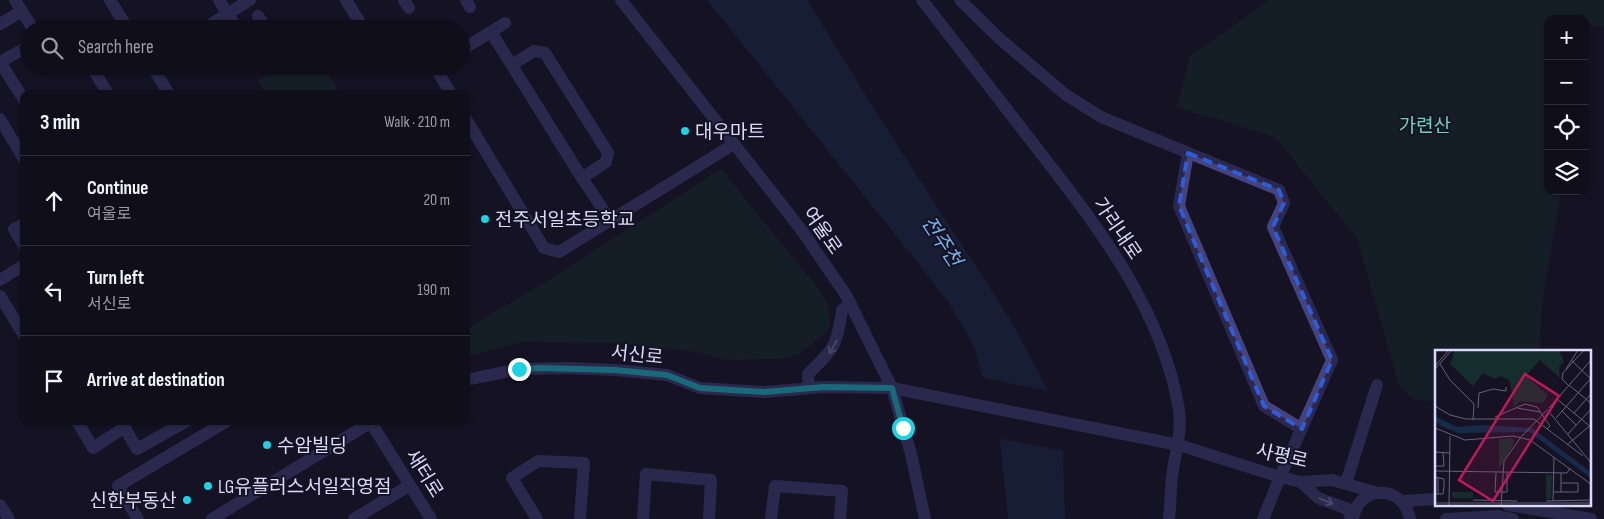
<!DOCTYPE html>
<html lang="en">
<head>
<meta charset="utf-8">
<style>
  body { margin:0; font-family:"Sofia Sans Condensed","Noto Sans KR",sans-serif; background:#1e1c28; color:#f1f3f6 }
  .controls { position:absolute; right:15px; top:15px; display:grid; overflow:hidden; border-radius:10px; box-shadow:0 1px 4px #0004 }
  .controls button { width:45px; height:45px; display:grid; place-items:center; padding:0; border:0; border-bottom:1px solid #302e3a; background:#100e1b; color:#f1f3f6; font:25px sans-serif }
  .stop { position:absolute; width:15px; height:15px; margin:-11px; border:4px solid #1dd2e3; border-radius:50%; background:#fff }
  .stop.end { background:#1dd2e3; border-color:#fff; box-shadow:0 1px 5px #0008 }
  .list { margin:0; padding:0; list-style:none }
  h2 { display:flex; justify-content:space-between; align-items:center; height:65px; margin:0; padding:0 20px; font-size:21px }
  h2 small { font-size:16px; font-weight:400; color:#9c9ca3 }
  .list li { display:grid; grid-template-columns:32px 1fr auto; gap:15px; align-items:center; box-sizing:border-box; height:90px; padding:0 20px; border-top:1px solid #302e3a }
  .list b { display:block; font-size:19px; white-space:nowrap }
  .list p { margin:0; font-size:16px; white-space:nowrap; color:#9c9ca3 }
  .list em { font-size:16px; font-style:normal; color:#9c9ca3 }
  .icon { flex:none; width:28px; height:28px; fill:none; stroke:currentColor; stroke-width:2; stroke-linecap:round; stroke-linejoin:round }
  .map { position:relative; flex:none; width:1604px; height:519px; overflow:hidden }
  .search { position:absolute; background:#100e1b; box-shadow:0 1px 4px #0004; left:20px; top:20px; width:450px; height:55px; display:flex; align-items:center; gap:12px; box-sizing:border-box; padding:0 18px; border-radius:28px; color:#9c9ca3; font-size:19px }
  .panel { position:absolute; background:#100e1b; box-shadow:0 1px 4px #0004; left:20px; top:90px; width:450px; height:335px; border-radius:10px }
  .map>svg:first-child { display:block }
  .green { fill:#152d2c }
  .water { fill:#172b49 }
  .pier { fill:#151224 }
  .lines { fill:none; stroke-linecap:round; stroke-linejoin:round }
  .minor { stroke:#44437d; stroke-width:12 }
  .oneway { stroke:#8886b5 }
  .route { stroke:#1dd2e3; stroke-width:6 }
  .marked { fill:none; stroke:#305cdb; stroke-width:4; stroke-dasharray:10 6; stroke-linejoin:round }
  .poi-dot { fill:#1dd2e3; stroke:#151224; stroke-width:2 }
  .labels { text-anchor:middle; stroke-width:4; stroke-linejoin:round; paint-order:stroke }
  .park-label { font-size:19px; fill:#6ed2b7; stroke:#151224 }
  .poi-label { font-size:19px; fill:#dcd9fa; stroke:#151224; text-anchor:start }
  .street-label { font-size:19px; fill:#dcd9fa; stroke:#151224 }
  .water-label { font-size:20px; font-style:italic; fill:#74b7ee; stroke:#151224 }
  .inset-road { fill:none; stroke:#65627a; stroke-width:1 }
  .view { fill:#c2185b; fill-opacity:0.15; stroke:#c2185b; stroke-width:2.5 }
  .inset-edge { fill:none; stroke:#dcd9fa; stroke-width:2.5 }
</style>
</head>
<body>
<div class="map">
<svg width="1604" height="519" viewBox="0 0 1604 519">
  <rect width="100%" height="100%" fill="#151224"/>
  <g class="green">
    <polygon points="1270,0 1604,0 1604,28 1588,25 1585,44 1585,19 1548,19 1548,191 1561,191 1542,303 1539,351 1436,352 1436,401 1415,400 1399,386 1357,238 1275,137 1177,107 1190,56"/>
    <polygon points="282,66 324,66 341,94 302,94 300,91 295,94 266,94 258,81"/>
    <polygon points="721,169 818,288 829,308 830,327 816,341 799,354 783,359 726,360 698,352 618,343 521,342 466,357 466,329 549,280"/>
  </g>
  <polygon class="water" points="707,0 807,0 881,120 1010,319 1047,389 1063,453 1065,519 1008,519 1000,440 974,346 949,303 910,253"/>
  <polygon class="pier" points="980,377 1051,392 1065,451 997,438"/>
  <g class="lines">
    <g class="minor">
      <polyline points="15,0 33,29"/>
      <polyline points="110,0 128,29"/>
      <polyline points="219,0 237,29"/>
      <polyline points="346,0 364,29"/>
      <polyline points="404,0 409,8"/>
      <polyline points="466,0 470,7"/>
      <polyline points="621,0 800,228 846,295 892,388 911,454 925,519"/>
      <path d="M922,0C960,49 998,98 1036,147C1097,226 1162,308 1179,410C1182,430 1176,450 1173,470C1170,486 1171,503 1169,519"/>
      <polyline points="960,0 1000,39 1066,95 1101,117 1279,190 1284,203 1273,227 1332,360 1280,477 1263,519"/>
      <polyline points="258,16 266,29"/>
      <polyline points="505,23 491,32 582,178 610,220"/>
      <polyline points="0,24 22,11"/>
      <polyline points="203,29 250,0"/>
      <polyline points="461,50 491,32"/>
      <polyline points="0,62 24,100"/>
      <polyline points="0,62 29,46"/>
      <polyline points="512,65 534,51 545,53 608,153 606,162 582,178"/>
      <polyline points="91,66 108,94"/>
      <polyline points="152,66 169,94"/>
      <polyline points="436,66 435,67 451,94"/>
      <polyline points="0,119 24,159"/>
      <polyline points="466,119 544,248 559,252 734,144"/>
      <polyline points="1188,153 1179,206 1264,406 1302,429"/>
      <polyline points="24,224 14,229 24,246"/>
      <polyline points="0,280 24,265"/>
      <polyline points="0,296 24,335"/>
      <polyline points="466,380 519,369 567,368 615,370 667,375 700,388 764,392 824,387 892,388 1179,445 1280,477 1301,482 1332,480 1378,493"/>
      <path d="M809,388L808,374C834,349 837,346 842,310L851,304"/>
      <polyline points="77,421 93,448 125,427"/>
      <polyline points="121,421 137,449 187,421"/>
      <polyline points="370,421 431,519"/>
      <polyline points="1301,482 1318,498 1348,509 1351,519"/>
      <polyline points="1346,483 1377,385"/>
      <polyline points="1402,501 1436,499"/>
      <polyline points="0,505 9,519"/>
      <polyline points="1508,505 1591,519"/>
      <polyline points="138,519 118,486 227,421"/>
      <polyline points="212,519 373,421"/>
      <polyline points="354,519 410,485"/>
      <polyline points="537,519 512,478 538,461 584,463 580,519"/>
      <polyline points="643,519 646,474 711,480 709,519"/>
      <polyline points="771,519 775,486 842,491 840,519"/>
      <path d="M1353,519C1358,484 1404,484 1410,519"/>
      <polyline points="1446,519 1499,516 1513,519"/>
    </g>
  </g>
  <defs><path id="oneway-shaft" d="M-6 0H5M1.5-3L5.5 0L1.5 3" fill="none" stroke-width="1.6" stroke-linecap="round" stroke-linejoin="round" transform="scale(1.25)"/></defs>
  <g class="oneway">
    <use href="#oneway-shaft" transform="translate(833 347) rotate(119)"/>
    <use href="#oneway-shaft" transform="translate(1326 501) rotate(21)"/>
  </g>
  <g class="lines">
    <polyline class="route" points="519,369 541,368 615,370 667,375 700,388 764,392 824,387 892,388 903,428"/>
  </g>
  <path d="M0 0H1604V519H0ZM1188,153L1279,190L1284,203L1273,227L1332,360L1302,429L1264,406L1179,206Z" fill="#151224" fill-opacity=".55" fill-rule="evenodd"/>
  <path class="marked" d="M1188,153L1279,190L1284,203L1273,227L1332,360L1302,429L1264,406L1179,206Z"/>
  <g class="poi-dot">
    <circle cx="685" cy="131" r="5"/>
    <circle cx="485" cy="219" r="5"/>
    <circle cx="267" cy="445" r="5"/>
    <circle cx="208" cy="486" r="5"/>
    <circle cx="187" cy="500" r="5"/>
  </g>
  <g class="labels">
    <g class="park-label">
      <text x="1425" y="132">가련산</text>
    </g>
    <g class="poi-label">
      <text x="695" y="138">대우마트</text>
      <text x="495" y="226">전주서일초등학교</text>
      <text x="277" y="452">수암빌딩</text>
      <text x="218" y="493">LG유플러스서일직영점</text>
      <text x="177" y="507" text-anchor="end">신한부동산</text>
    </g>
    <g class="street-label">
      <text transform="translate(1118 228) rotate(56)" y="7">가리내로</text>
      <text transform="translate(823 230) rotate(55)" y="7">여울로</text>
      <text transform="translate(637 354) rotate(6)" y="7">서신로</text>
      <text transform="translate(1282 455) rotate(13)" y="7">사평로</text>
      <text transform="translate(425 473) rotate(58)" y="7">새터로</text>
    </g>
    <g class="water-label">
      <text transform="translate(942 241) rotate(57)" y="7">전주천</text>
    </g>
  </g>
  <g transform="translate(1435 350)">
    <rect width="156" height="156" fill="#151224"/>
    <path d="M20,0H124L129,11L124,17L125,28L105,10L91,26L113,45L108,53L85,51L79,57L75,31L66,26L59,29L48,23L38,36L15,14ZM78,88L79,93L64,119V89ZM111,125H117L116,149H111ZM17,142H38V148H18Z" fill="#152d2c"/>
    <path d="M0,66L22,77L45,75L97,78L156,122V128L94,82L23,83L6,76L0,71Z" fill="#172b49"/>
    <path class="inset-road" d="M137,11L156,29M5,14L15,30L39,54L38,70M0,16L14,0M0,19L17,0M131,19L143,0M133,35L127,29L128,23L149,0M134,35L157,54M122,49L157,78M0,56L15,65L31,69H99L148,106M43,58L44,43L58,39L71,41V37M82,58L105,62M114,58L157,9M127,61L141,75M115,63L157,114M139,63L157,43M60,67L90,54L102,57L115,76L112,79M121,68L157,27M0,78L30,90L78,86L95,90L157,135M133,84L157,58M132,95L157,74M0,102L15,103M0,116H9L8,102M0,121L132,123L135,118M61,123L60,142H72V123M126,123V142M0,127L9,129V136L8,144H0M3,128V144M126,133H143M119,142H143V133M38,150L82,151M111,151L157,150M118,151L119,107M0,153H157M14,156L15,86M66,156L69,111L86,87L113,59"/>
    <path class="view" d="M90,24L124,46L58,151L24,130Z"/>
    <rect width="156" height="156" class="inset-edge"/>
  </g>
</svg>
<div class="controls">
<button>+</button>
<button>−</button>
<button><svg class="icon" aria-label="locate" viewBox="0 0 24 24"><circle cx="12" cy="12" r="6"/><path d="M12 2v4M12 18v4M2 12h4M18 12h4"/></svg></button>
<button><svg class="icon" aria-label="layers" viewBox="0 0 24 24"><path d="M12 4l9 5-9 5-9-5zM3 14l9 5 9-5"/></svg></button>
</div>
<div class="stop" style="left:903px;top:428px"></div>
<div class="stop end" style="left:519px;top:369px"></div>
<div class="search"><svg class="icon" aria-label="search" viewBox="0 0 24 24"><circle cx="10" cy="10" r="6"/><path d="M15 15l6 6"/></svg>Search here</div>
<section class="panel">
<h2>3 min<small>Walk · 210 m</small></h2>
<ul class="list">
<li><svg class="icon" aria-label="ahead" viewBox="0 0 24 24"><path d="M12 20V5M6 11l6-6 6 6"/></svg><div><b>Continue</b><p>여울로</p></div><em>20 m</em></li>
<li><svg class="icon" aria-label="left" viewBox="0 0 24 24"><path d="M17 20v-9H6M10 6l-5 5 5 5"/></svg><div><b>Turn left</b><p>서신로</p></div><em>190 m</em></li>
<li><svg class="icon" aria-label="arrive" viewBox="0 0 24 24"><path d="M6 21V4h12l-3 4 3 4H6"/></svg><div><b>Arrive at destination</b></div></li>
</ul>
</section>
</div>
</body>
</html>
